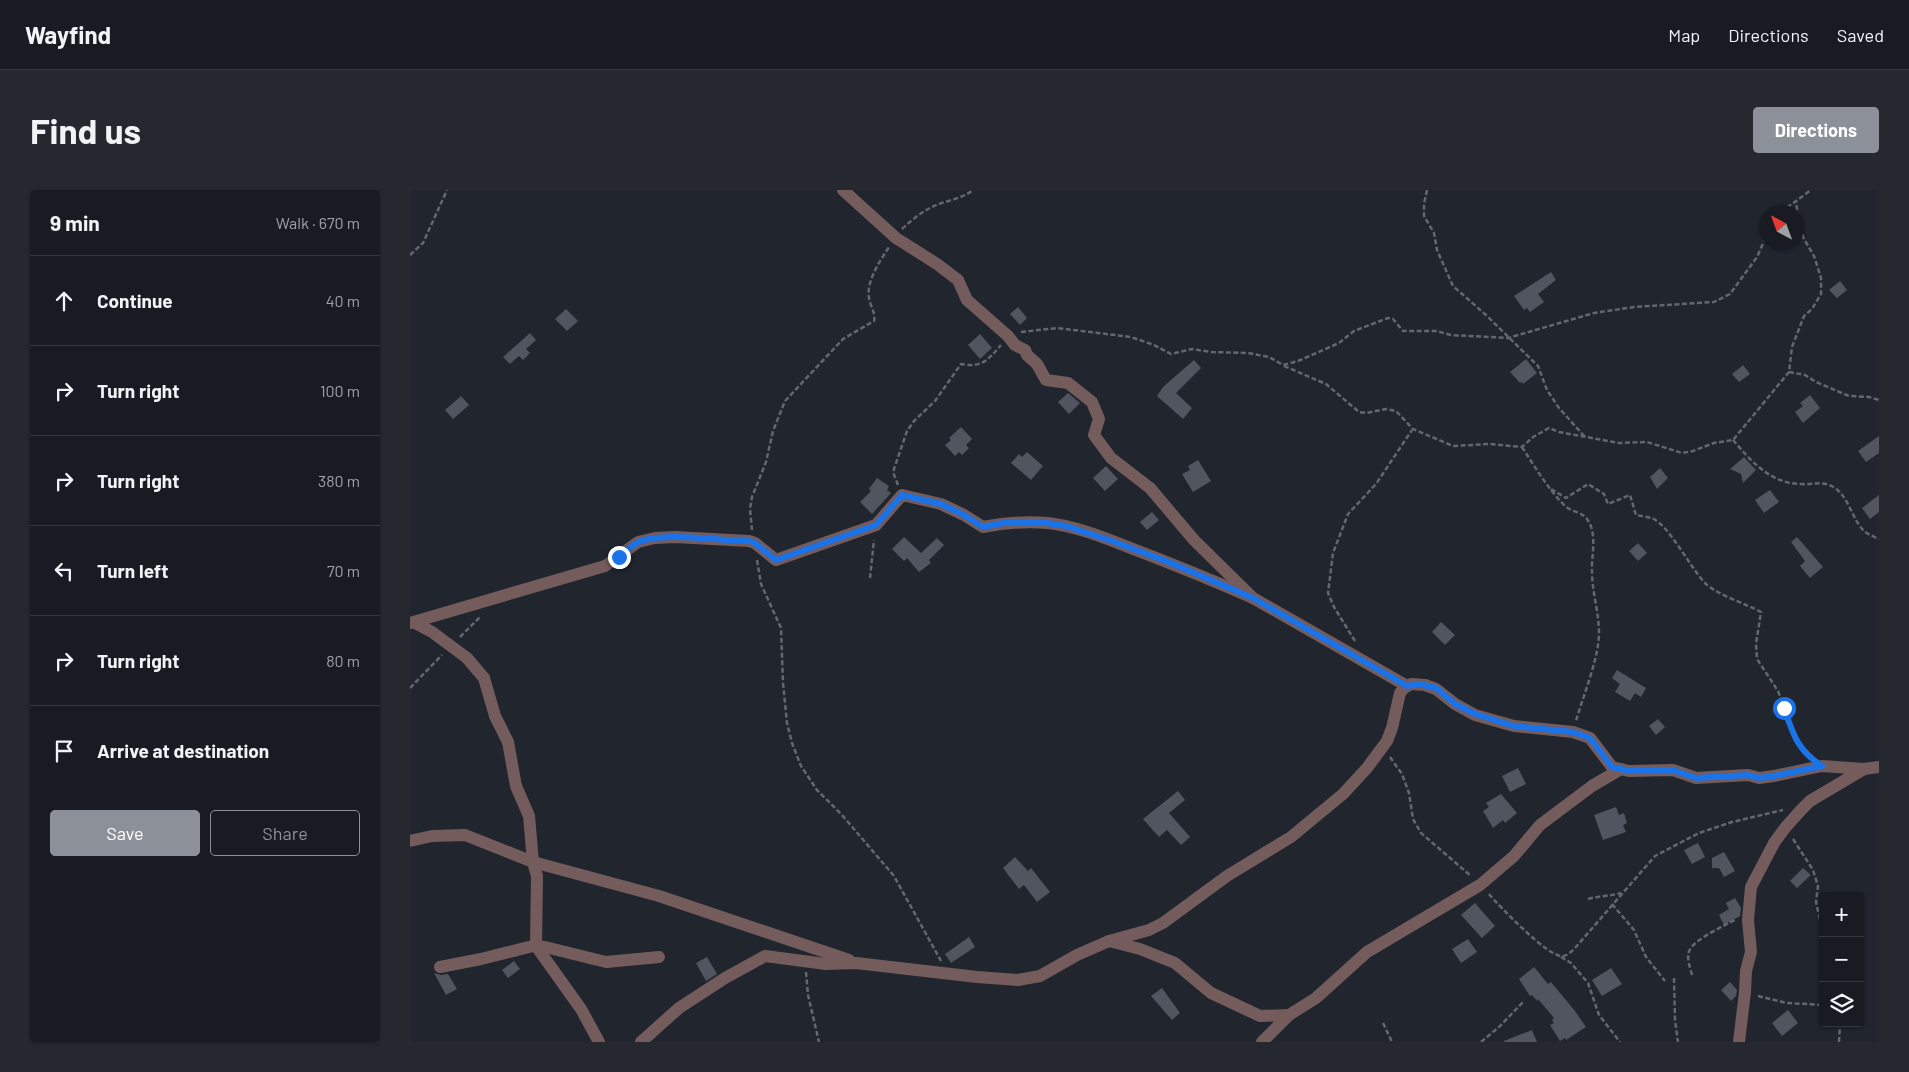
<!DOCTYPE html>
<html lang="en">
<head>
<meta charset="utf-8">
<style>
  body { margin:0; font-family:Barlow,sans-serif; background:#25292f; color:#f1f3f6 }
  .controls { position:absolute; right:15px; bottom:15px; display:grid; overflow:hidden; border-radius:5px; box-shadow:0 1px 4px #0004 }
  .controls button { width:45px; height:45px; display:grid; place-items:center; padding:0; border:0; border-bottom:1px solid #363a40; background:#181c22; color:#f1f3f6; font:25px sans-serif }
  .compass { position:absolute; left:1349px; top:15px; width:45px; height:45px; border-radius:50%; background:#181c22; box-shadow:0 1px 4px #0004; rotate:319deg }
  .stop { position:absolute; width:15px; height:15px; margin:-11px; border:4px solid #1a73e8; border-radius:50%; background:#fff }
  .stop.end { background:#1a73e8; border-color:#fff; box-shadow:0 1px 5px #0008 }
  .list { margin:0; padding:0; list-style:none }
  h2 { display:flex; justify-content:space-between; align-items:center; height:65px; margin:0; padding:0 20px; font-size:21px }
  h2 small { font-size:16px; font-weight:400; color:#9fa1a5 }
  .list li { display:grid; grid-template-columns:32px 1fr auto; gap:15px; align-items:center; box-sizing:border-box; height:90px; padding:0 20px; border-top:1px solid #363a40 }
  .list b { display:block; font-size:19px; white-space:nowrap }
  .list em { font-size:16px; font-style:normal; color:#9fa1a5 }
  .actions { display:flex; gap:10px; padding:15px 20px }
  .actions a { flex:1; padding:11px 0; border:1px solid #8c9099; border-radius:5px; text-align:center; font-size:18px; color:#8c9099 }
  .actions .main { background:#8c9099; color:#fff }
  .icon { flex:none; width:28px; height:28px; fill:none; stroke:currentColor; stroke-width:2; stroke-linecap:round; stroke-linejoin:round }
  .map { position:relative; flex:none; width:1469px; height:852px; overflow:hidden; border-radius:5px }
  header { display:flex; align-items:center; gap:30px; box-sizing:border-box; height:70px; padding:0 25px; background:#181c22; border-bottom:1px solid #363a40 }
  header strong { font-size:24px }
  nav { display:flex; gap:28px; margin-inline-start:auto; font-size:18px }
  .intro { display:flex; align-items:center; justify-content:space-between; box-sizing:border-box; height:120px; padding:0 30px }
  h1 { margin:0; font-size:35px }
  .button { padding:12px 22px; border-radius:5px; background:#8c9099; color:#fff; font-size:18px; font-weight:700 }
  main { display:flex; gap:30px; padding:0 30px }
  aside { flex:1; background:#181c22; border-radius:5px; box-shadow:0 1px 4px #0004 }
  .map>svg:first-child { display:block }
  .building { fill:#505560 }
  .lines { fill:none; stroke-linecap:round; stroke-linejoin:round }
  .path { stroke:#636770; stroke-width:2.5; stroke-dasharray:5 2.5; stroke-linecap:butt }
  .minor { stroke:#755c5c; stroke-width:12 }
  .route { stroke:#1a73e8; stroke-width:6 }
</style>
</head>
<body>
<header>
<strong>Wayfind</strong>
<nav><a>Map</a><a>Directions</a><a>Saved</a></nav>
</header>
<div class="intro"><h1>Find us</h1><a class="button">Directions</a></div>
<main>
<aside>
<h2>9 min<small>Walk · 670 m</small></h2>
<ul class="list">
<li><svg class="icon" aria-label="ahead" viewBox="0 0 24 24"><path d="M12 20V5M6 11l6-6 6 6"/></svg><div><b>Continue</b></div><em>40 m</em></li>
<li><svg class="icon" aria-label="right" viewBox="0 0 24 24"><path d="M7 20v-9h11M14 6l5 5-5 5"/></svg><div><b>Turn right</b></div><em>100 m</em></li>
<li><svg class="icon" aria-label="right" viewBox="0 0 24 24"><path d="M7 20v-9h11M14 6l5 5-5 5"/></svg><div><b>Turn right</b></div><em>380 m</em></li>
<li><svg class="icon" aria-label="left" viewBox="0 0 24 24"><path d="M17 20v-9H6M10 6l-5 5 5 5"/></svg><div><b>Turn left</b></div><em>70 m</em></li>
<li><svg class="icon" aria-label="right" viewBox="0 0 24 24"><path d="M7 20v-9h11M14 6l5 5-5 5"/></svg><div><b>Turn right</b></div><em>80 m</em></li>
<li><svg class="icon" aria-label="arrive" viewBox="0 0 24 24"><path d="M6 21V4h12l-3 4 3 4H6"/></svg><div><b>Arrive at destination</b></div></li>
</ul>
<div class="actions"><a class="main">Save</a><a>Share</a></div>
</aside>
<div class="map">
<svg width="1469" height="852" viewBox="0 0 1469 852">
  <rect width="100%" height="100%" fill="#20252e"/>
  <g class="building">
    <polygon points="1141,82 1146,90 1128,104 1134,112 1120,122 1117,118 1114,120 1104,106"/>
    <polygon points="1430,91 1437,100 1427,108 1419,100"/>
    <polygon points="608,117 617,128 610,135 600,124"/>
    <polygon points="156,119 168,131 157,141 145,129"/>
    <polygon points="120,143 126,150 116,159 120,163 113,170 109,166 100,174 93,167"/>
    <polygon points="570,144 582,158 570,169 558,155"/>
    <polygon points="1116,169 1127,183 1113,194 1112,192 1110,193 1100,182"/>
    <polygon points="784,170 791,178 766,203 782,218 773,229 747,206 753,197"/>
    <polygon points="1333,175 1340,184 1329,192 1322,184"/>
    <polygon points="658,203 670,213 659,224 648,212"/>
    <polygon points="1400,205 1410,218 1393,233 1385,222 1393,216 1390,213"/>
    <polygon points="51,206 59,215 43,229 35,220"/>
    <polygon points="551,237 562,249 556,255 559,258 552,265 549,262 545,266 535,255 541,250 539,248"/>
    <polygon points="1469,246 1469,263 1456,272 1448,261"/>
    <polygon points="617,262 633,276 621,290 601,273 609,264 612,267"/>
    <polygon points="1334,267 1346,280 1333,293 1331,284 1320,279"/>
    <polygon points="788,270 801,291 783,302 772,284 780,280 778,276"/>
    <polygon points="696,276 708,289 695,301 683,288"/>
    <polygon points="1250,278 1258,288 1247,299 1240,287"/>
    <polygon points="467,288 479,296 477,300 481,303 462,324 450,312 461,301 459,299"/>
    <polygon points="1360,300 1369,312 1354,323 1345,310"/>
    <polygon points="1469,305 1469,322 1460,329 1452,318"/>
    <polygon points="742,322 749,330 737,340 730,332"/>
    <polygon points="494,347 511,363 527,348 534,355 519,370 521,373 509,382 497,368 494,371 482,359"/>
    <polygon points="1387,347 1413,377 1400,388 1390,376 1395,371 1381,352"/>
    <polygon points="1228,353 1237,363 1228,371 1219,361"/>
    <polygon points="1031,432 1045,445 1035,455 1022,442"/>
    <polygon points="1207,480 1236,498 1231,507 1225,503 1220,511 1205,502 1210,494 1202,488"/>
    <polygon points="1248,529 1255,537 1246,545 1239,536"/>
    <polygon points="1108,578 1116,594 1100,602 1092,586"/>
    <polygon points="768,601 775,610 759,623 780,647 771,655 757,640 749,647 733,629"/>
    <polygon points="1091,604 1107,623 1095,633 1093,630 1083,638 1073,621 1079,617 1076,613"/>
    <polygon points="1206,617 1209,625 1214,623 1217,633 1213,635 1216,642 1193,650 1184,625"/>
    <polygon points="1288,653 1295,667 1282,674 1274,660"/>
    <polygon points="1314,662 1325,681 1314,687 1309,678 1302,678 1302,668"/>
    <polygon points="605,667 618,681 621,678 640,702 627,712 614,695 609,699 593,678"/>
    <polygon points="1393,678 1401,685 1387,698 1380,691"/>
    <polygon points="1325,708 1331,718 1330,726 1314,735 1309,725 1319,719 1316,713"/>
    <polygon points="1065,713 1085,736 1072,748 1051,725"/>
    <polygon points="559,747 565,757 541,773 535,764"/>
    <polygon points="1058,749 1067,762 1051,773 1042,759"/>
    <polygon points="297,767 307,784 296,791 286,773"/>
    <polygon points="104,771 110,779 98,788 92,780"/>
    <polygon points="1124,777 1138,794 1141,792 1165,821 1176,837 1156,850 1155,848 1150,851 1140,835 1144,833 1142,830 1144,828 1128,809 1127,811 1122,805 1120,806 1109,789"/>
    <polygon points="1201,778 1212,794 1192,806 1182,790"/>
    <polygon points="24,783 31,785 38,784 47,799 36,805"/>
    <polygon points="1320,792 1327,800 1326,806 1321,811 1311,800"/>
    <polygon points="752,798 770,823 762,830 741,806"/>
    <polygon points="1378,820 1388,833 1372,846 1362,833"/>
    <polygon points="1122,840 1127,852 1094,852 1094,851"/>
  </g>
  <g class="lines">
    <g class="path">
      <polyline points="1017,0 1014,14 1014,26 1024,43 1027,60 1043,96 1076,125 1128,176 1137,200 1149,218 1175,247"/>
      <polyline points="1371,22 1401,0"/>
      <path d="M492,39C504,28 515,19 529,14C540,10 553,8 563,0"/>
      <polyline points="0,65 13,53 37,0"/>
      <polyline points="611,142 647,138 721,147 744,155 761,164 782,159 801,162 838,163 859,167 873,175 888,171 929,153 944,141 978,128 983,129 993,141 1026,141 1041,145 1098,148 1184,123 1224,117 1304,112 1320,104 1347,67 1356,47"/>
      <polyline points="874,176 916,194 949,222 956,223 976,219 986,221 1003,239 1043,256 1080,254 1112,257 1123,247 1139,238 1149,242 1209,253 1237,252 1272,263 1283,261 1304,253 1323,250 1379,182 1382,157 1394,126 1402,119 1411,104 1411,88 1404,66 1394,49 1389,35 1386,11"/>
      <polyline points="1379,182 1395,185 1406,192 1439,206 1459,207 1469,210"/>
      <path d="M1323,250C1341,271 1361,294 1391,294C1404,295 1413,290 1425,298C1440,309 1442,330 1455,342C1459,345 1465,347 1469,349"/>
      <path d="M1112,257C1125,277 1138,299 1155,316C1162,322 1172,322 1177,329C1188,344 1181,366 1182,382C1182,402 1189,422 1189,443C1189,468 1173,506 1166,531"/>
      <path d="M488,295L483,282L497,241L504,231L525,211L551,174C572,178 578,170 591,155"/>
      <path d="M1141,299L1156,308L1178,294L1194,304L1198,314L1220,305L1226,325C1231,326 1237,327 1242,328C1260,336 1280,378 1296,394C1308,405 1336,414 1351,422L1346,454L1347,469L1368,501L1386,551L1398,566"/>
      <path d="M342,340L340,319L342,307L356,272L363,241L375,211L433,149L464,131C466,123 460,116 459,108C456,91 470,71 479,57"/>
      <polyline points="347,370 351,394 371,438 373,493 377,533 382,553 391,576 407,600 432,625 484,686 531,771"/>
      <polyline points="460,388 464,350"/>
      <polyline points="50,447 71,426"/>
      <polyline points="945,451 924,417 918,403 923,363 938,324 966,294 1002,240"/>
      <polyline points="0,498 32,465"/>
      <polyline points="980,567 992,584 999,603 1003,629 1011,643 1061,686"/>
      <polyline points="1383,649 1403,680 1408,696 1406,712 1413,743"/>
      <path d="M1079,704C1089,716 1138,767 1152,766C1157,766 1161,762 1165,758L1245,666L1289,643L1322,632L1373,620"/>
      <path d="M1178,709C1189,706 1200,706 1211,703"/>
      <polyline points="1202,714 1224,740 1236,767 1255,791"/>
      <polyline points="1151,767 1161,773 1178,793 1189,825 1210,852"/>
      <polyline points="396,782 398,805 409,852"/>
      <path d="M1282,785C1280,777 1275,765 1281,758C1286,749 1315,735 1325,730"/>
      <polyline points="1264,788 1265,830 1268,852"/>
      <polyline points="1348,806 1377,813 1413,815"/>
      <polyline points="973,833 982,852"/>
      <polyline points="1071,852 1089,837 1114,811"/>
      <polyline points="1429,852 1430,833"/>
    </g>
    <g class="minor">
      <polyline points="433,0 486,48 527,74 548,90 557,110 598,146 605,155 615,160 617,165 627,174 636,190 658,193 682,212 689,229 684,245 701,268 740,298 784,350 843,408 997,496"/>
      <path d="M0,433L195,376L228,352L245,348L265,347L339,351L345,353L366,370L466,335L492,305L531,314L554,325L573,337C594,333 615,331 638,333C665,336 693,347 718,357C760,373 802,390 843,408"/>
      <polyline points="5,433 22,442 57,468 74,488 85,526 98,552 106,596 119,626 123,672 127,686 126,756 171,819 189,852"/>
      <polyline points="0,651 22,646 55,645 123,672 249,706 439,770"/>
      <polyline points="699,751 730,759 765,773 801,803 850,826 879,825 906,808 957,762 1070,695 1104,666 1130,635 1182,596 1211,579"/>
      <polyline points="30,777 71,769 123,756 135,757 196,772 249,767"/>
      <polyline points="231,852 269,818 315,788 355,766 416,774 446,773 567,787 608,790 630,786 667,765 699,751 739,740 753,733 817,686 881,647 933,604 957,578 977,551 982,538 990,503 994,498 1001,494 1015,495 1026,499 1045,514 1065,525 1104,536 1163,542 1180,548 1202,577 1219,581 1263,580 1286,588 1338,585 1349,588 1364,586 1412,576 1454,579 1469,577"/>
      <polyline points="852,852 879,825"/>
      <polyline points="1329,852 1335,802 1336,781 1341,762 1338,730 1341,697 1364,653 1375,638 1390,621 1400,611 1454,579"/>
    </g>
  </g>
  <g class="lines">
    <path class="route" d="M209,367C214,363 220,356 227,353C248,341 313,351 339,351L345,353L366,370L466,335L492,305L531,314L554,325L573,337L598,332L637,333L656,336L702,351L761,373L843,408L997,496L1009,494L1026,498L1045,514L1065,524L1104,536L1163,542L1180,548L1202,577L1219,581L1263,580L1286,588L1338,585L1349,588L1364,586L1412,576C1387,560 1383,544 1374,518"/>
  </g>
</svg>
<div class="controls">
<button>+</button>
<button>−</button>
<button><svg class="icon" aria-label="layers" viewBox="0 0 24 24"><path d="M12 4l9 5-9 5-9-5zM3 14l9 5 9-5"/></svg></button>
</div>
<svg class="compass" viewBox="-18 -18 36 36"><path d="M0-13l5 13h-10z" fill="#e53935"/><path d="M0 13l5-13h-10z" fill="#9fa1a5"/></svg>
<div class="stop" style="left:1374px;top:518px"></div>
<div class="stop end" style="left:209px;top:367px"></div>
</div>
</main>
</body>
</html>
